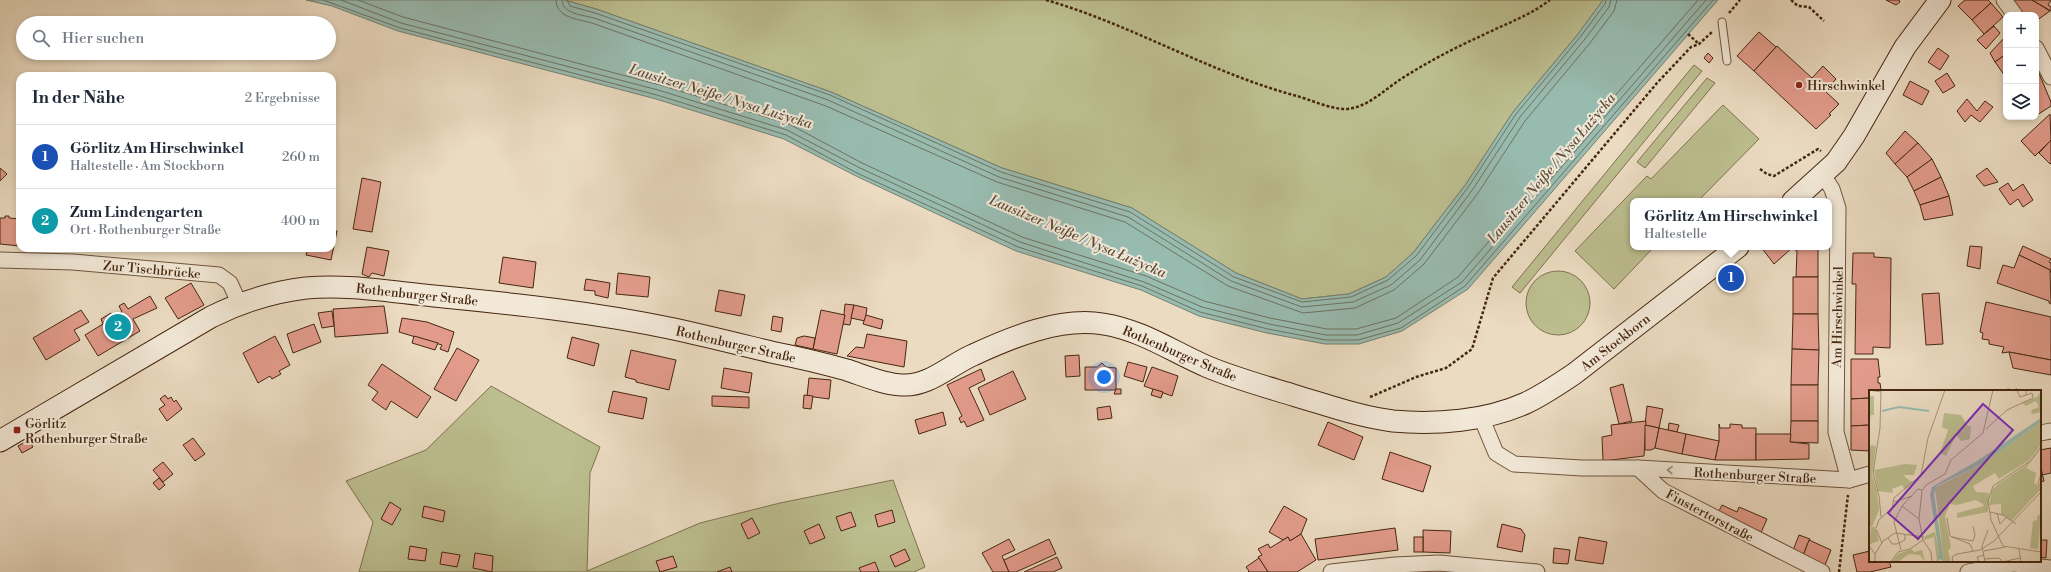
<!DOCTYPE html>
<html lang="de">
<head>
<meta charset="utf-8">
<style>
  body { margin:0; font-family:"Libre Bodoni",serif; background:#f6f6f7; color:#1f2937 }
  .controls { position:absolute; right:12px; top:12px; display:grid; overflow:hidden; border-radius:8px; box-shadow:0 2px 6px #0003 }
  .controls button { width:36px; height:36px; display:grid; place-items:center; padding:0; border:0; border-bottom:1px solid #e0e1e3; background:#fff; color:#1f2937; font:20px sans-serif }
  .you { position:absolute; left:1104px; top:377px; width:14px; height:14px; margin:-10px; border:3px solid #fff; border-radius:50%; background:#1a73e8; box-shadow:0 0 0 6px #1a73e833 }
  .badge { display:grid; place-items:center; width:26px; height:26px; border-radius:50%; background:#0f766e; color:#fff; font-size:13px; font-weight:700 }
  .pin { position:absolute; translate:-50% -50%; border:2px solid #fff; box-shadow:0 1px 4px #0006 }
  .popup { position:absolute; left:1630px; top:198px; width:202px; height:52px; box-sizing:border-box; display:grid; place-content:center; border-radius:8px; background:#fff; filter:drop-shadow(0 1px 3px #0005); font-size:13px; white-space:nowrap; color:#747a83 }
  .popup b { font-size:15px; color:#1f2937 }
  .popup::after { content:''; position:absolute; left:50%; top:100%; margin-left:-8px; border:8px solid transparent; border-top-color:#fff }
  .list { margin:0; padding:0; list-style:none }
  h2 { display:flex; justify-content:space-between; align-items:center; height:52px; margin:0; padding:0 16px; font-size:17px }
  h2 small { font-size:13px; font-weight:400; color:#747a83 }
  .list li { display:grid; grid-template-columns:26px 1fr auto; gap:12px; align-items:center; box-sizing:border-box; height:64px; padding:0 16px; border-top:1px solid #e0e1e3 }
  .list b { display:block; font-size:15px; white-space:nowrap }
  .list p { margin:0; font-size:13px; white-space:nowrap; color:#747a83 }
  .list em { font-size:13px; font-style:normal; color:#747a83 }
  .icon { flex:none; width:22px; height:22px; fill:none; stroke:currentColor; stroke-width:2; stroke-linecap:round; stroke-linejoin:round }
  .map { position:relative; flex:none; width:2051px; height:572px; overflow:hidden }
  .search { position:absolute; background:#fff; box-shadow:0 2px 6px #0003; left:16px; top:16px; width:320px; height:44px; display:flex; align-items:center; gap:10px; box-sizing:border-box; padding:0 14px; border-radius:22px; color:#747a83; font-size:15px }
  .panel { position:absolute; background:#fff; box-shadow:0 2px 6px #0003; left:16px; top:72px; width:320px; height:180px; border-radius:12px }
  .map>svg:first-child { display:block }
  .green { fill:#bcbe8f; stroke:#817250 }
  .water { fill:#98bbb0; stroke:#778070 }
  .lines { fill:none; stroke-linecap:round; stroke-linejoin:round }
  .shore { stroke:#6f7160; stroke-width:1 }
  .building { fill:#e29b8b; stroke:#462710 }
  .lane-casing { stroke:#6f543c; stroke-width:9 }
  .street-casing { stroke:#6f543c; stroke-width:17 }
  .secondary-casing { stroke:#462710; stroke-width:23 }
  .path { stroke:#462710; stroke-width:2.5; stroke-dasharray:3 2; stroke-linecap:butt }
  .lane { stroke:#f2e8d7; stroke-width:7 }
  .street { stroke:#f2e8d7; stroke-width:15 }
  .secondary { stroke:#f2e8d7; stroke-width:21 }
  .oneway { stroke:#9c8874 }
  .poi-dot { fill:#8f2418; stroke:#f2e8d7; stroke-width:1.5 }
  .labels { text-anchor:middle; stroke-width:4; stroke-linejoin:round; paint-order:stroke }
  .poi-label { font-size:13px; fill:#462710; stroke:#f2e8d7; text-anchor:start }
  .street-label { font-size:13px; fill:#462710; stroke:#f2e8d7 }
  .water-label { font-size:14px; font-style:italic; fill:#5a4c38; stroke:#f2e8d7 }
  .inset-river { fill:none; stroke:#98bbb0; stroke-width:2 }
  .inset-road { fill:none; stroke:#a9937a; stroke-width:1 }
  .view { fill:#7b2cbf; fill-opacity:0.15; stroke:#7b2cbf; stroke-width:2 }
  .inset-edge { fill:none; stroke:#462710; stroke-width:2 }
</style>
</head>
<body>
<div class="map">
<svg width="2051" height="572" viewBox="0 0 2051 572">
  <rect width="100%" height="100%" fill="#ebdbc1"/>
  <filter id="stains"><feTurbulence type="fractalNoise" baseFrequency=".005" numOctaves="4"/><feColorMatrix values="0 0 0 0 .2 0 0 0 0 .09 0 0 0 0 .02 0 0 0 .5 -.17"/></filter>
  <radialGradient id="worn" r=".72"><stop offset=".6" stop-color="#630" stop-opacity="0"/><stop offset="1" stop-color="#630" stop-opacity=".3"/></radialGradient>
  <g class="green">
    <polygon points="564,0 1603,0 1578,34 1513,112 1466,184 1413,253 1386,277 1349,294 1302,299 1236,273 1132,208 1002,168 831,92 596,9"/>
    <polygon points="1694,65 1702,71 1520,293 1512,287"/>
    <polygon points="1707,78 1715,83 1645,168 1637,162"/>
    <polygon points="1723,105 1759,139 1698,201 1633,201 1633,247 1654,247 1614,289 1575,251 1647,176 1651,179"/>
    <circle cx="1558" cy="303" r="32"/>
    <polygon points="491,386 600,447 590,473 587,571 700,523 780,503 893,480 925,567 914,572 359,572 373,522 346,481 426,450"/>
  </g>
  <polygon class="water" points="306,0 564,0 596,9 831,92 1002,168 1132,208 1236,273 1302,299 1349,294 1386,277 1413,253 1466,184 1513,112 1578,34 1603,0 1718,0 1468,289 1402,331 1359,344 1325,344 1267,333 1199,316 1141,290 1016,251 856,176 784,139 656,99 398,31 332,6"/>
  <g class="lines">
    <g class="shore">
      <polyline points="323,0 400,28 657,95 786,135 857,173 1018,247 1142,286 1200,312 1268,329 1326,340 1358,340 1401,328 1465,286 1713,0"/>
      <polyline points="341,0 401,23 658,90 787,130 860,168 1020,242 1144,282 1202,307 1269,324 1326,335 1357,335 1398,323 1462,282 1706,0"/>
      <polyline points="358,0 403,17 660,85 789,124 862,163 1022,237 1146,276 1204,301 1270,318 1327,329 1356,329 1396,318 1458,277 1698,0"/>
      <path d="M556,0C556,18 578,19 592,23L826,106L997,182L1125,222L1228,286L1303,313L1355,308L1394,290L1424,264L1478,193L1525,121L1590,43L1614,11L1617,0"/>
      <path d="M562,0C562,14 583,15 594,18L828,100L999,177L1128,217L1231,281L1302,307L1353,302L1391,285L1420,260L1473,189L1520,117L1585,39L1609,7L1611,0"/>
      <polyline points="567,0 570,6 595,13 830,95 1001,172 1130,212 1234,277 1302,302 1351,297 1388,280 1416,256 1469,186 1516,114 1581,36 1605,4 1606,0"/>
    </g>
  </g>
  <g class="building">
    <polygon points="1886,0 1899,0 1900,2 1896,5"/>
    <polygon points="1965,0 1988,0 1991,3 1972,20 1958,6"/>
    <polygon points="2014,0 2032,0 2050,11 2036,21 2036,15 2019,15 2012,4"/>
    <polygon points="2032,0 2051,0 2048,5 2051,7 2051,11"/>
    <polygon points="1991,3 2003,17 1984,34 1972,20"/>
    <polygon points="1994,26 2000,33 1986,49 1977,40"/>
    <polygon points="1759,32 1776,47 1754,71 1737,56"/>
    <polygon points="2006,36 2006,54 1995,62 1990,53"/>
    <polygon points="1777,46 1812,78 1823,66 1836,79 1825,91 1839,104 1829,114 1831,115 1816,129 1754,71"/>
    <polygon points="1938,48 1949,56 1940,70 1928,62"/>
    <polygon points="1708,53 1713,58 1709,63 1704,58"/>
    <polygon points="2006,54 2006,75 2005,76 1995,62"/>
    <polygon points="2038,71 2051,102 2051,106 2037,115 2036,72"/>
    <polygon points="1947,73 1955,86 1943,93 1935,81"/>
    <polygon points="1910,81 1929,91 1922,105 1903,95"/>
    <polygon points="1967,99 1977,111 1985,101 1993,107 1980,122 1971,115 1965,122 1957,111"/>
    <polygon points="2050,114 2051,140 2035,156 2021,141"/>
    <polygon points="1905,131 1918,143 1895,164 1886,153"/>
    <polygon points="2051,140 2051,163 2050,164 2039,153"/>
    <polygon points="1918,143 1932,159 1907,177 1895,164"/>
    <polygon points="1932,159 1941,177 1914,191 1907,177"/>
    <polygon points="0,168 7,174 0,181"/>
    <polygon points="1987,168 1998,182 1984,186 1976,176"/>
    <polygon points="1941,177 1949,196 1920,205 1914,191"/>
    <polygon points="362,178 381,182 372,232 353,229"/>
    <polygon points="2008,183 2013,191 2023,184 2033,200 2023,207 2018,199 2010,205 1999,189"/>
    <polygon points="1949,196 1953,215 1924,220 1920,205"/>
    <polygon points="5,216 9,216 9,218 20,219 20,246 0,244 0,218 5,218"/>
    <polygon points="332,230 337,231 331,260 306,255 308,248 332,248"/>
    <polygon points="1970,246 1982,247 1980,269 1967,266"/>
    <polygon points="2023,246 2051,259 2049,262 2051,263 2051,273 2050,270 2019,255"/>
    <polygon points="367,247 389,251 384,276 372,273 369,277 362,274"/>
    <polygon points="1761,247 1818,247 1818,277 1796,277 1797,251 1792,248 1774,264"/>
    <polygon points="270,248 286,248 286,251"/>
    <polygon points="1853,253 1874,253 1874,257 1891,258 1890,348 1873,347 1873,354 1855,354 1856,284 1852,284"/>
    <polygon points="2019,255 2050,270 2051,304 2049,303 2049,301 1997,283 2003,265 2014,268"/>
    <polygon points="503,257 536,262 533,288 499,283"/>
    <polygon points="618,273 650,277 648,297 616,294"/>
    <rect x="1793" y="277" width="25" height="37"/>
    <polygon points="586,279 610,283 608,298 595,295 595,291 584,290"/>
    <polygon points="191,283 204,305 178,319 165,298"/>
    <polygon points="719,290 745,295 741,316 715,311"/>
    <polygon points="1939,293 1943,344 1926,345 1922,294"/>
    <polygon points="150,296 157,308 133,319 140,331 98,356 85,335 103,324 101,319 111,313 114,317 122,312 119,306 124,303 128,309"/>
    <polygon points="1986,302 2051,317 2051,360 2009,352 2002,353 2004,347 1989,344 1989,340 1982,339 1983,333 1980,332"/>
    <polygon points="845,304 854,305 850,325 843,324"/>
    <polygon points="854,305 867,308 865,321 851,318"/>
    <polygon points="384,306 388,333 335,337 333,309"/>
    <polygon points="81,310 89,322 74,330 80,340 46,360 33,338"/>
    <polygon points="821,310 845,315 837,354 813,349"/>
    <polygon points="332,311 334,326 322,328 318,313"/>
    <polygon points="1793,314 1818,314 1819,350 1792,349"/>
    <polygon points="866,315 883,320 881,329 863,324"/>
    <polygon points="773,316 783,318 781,332 771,330"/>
    <polygon points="402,318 427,322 454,332 448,352 440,349 442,345 399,332"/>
    <polygon points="314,324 321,342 293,353 287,334"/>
    <polygon points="867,334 907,341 904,367 847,356 856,347 864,348"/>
    <polygon points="275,336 290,365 279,371 281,374 272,379 270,376 258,383 243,353"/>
    <polygon points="414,336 438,343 435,350 412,343"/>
    <polygon points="804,336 815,338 813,349 795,345 797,338"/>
    <polygon points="572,337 599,344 594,366 567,358"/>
    <polygon points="457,348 479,360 456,401 434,389"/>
    <polygon points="1792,349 1819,350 1818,385 1791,385"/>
    <polygon points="631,350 676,360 669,390 636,382 636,380 625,377"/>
    <polygon points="2009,352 2051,360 2051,375 2013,368"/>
    <polygon points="1079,355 1080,376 1066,377 1065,356"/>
    <polygon points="1851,359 1878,359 1880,377 1878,377 1878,383 1880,383 1881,390 1870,391 1870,398 1851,399"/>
    <polygon points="1128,362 1147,367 1143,382 1124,376"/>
    <polygon points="1102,363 1106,367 1116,368 1116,390 1085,390 1085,367 1097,367"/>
    <polygon points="382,364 431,397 417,418 391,401 386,410 372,400 378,392 368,385"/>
    <polygon points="1152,367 1178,376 1172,396 1144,386"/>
    <polygon points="724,368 752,373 749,393 721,388"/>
    <polygon points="981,369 985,380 969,388 984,420 967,427 964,421 961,423 959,418 962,416 947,385"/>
    <polygon points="1013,371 1026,399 990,415 978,388"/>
    <polygon points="809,378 831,380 829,399 807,396"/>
    <polygon points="1623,384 1632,421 1619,424 1610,388"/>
    <rect x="1791" y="385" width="27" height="36"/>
    <polygon points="1116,389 1121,389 1121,394 1114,394"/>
    <polygon points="1153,389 1163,392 1161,398 1151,395"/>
    <polygon points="2009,389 2009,391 2017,389 2018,391 1999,391"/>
    <polygon points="613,391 647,398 643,419 608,412"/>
    <polygon points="165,395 168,399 171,397 174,402 176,400 182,409 167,421 159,409 165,405 160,399"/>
    <polygon points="804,395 813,396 811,409 803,408"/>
    <polygon points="712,396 749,397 749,408 712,406"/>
    <polygon points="1870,398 1870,425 1851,426 1851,399"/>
    <polygon points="1110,406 1112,418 1098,420 1097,408"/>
    <polygon points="1647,406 1663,409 1659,428 1645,425"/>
    <polygon points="943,412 946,425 919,434 915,420"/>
    <polygon points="1646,421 1644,456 1603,461 1602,437 1612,435 1611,425"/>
    <polygon points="1791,421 1818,421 1818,443 1790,442"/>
    <polygon points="1328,422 1363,437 1354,460 1318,445"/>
    <polygon points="1669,423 1679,425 1677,432 1668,430"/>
    <polygon points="1719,424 1720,428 1730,428 1730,424 1742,425 1742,428 1756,428 1756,460 1715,460 1719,441"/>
    <polygon points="1645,425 1659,428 1655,448 1651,450 1645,450"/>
    <polygon points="1870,425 1870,451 1851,450 1851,426"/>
    <polygon points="1659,428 1686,434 1682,454 1655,448"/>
    <polygon points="1686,434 1719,441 1715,460 1682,454"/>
    <polygon points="1756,434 1791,434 1790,442 1809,444 1809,459 1756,460"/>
    <polygon points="193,438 205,454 195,461 183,445"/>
    <polygon points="29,440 33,447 22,453 18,446"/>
    <polygon points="2051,448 2051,473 2042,475 2040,450"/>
    <polygon points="1390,452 1431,466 1423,492 1382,479"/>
    <polygon points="163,462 173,474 163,482 153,470"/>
    <polygon points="2040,465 2044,481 2040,482"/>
    <polygon points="159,478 165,485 159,490 153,483"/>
    <polygon points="390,502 401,509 392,525 381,519"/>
    <polygon points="1722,505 1737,512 1739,507 1767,519 1760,535 1716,517"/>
    <polygon points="424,506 445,511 443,522 422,517"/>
    <polygon points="1284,506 1307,519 1301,534 1290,541 1288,537 1283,540 1269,532"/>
    <polygon points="892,510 895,522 878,527 875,515"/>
    <polygon points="851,512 856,526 841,531 836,517"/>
    <polygon points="752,518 760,533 748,539 741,524"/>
    <polygon points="819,524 825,538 810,544 804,531"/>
    <polygon points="1502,524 1521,529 1525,535 1522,552 1497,547"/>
    <polygon points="1395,528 1398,550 1318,560 1315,539"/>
    <polygon points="1423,530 1451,531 1450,553 1423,552"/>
    <polygon points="1301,534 1316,560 1297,572 1268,572 1258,557 1262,555 1258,549 1268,544 1270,548 1288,537 1290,541"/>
    <polygon points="1799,535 1810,539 1803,555 1792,553"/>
    <rect x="1414" y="537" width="9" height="15"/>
    <polygon points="1579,537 1607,542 1603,564 1575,560"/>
    <polygon points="1009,539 1015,550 1002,556 1009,572 993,572 982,553"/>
    <polygon points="1049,539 1056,554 1016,572 1009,572 1004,560"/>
    <polygon points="1809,540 1831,550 1825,565 1803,556"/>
    <polygon points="2040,540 2047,540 2046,558 2040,557"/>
    <polygon points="410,546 427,549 425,561 408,559"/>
    <polygon points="1554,548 1570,550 1568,564 1553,563"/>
    <polygon points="905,549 910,560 895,567 890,556"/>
    <polygon points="1870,551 1870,561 1889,561 1891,567 1870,572 1857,572 1853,555"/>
    <polygon points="442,552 460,555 457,567 440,564"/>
    <polygon points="475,553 493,556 492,572 473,568"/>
    <polygon points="673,556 677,567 660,572 656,561"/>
    <polygon points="1057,557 1062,568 1053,572 1024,572"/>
    <polygon points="1259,558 1268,572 1248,572 1249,571 1246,567"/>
    <polygon points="875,562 879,572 861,572 859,568"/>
    <polygon points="730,567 732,572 717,572"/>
  </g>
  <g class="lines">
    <g class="lane-casing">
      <polyline id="lane" points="1722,22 1727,61"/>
    </g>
    <g class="street-casing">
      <g id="street">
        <polyline points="2004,0 2015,15"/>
        <polyline points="2036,48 2051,77"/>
        <polyline points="1823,175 1832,189 1838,208 1836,432 1849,480"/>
        <polyline points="0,260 73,262 219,275 230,283 239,303"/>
        <polyline points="1481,417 1496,453 1514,464 1582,468 1638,468 1849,480 1870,474"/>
        <polyline points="2040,433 2051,431"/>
        <polyline points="1638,468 1663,491 1822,572"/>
        <polyline points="1331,572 1395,565 1439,563 1537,572"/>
        <polyline points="1968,572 2013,564 2051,568"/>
      </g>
    </g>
    <g class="secondary-casing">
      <g id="secondary">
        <polyline points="1793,201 1836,162 1854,136 1905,47 1940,0"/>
        <path d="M0,441L211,317C241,302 272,292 306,288C348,284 392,292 434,296C514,304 595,312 674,329C706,336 738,344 771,352C796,357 822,363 847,370C865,376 883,384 902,385C928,387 950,365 973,355C1012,337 1060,317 1103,324C1142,330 1173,352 1208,367C1237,379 1267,387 1296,396C1327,405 1360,417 1393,421C1436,425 1486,421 1526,403C1543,395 1559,384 1574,374L1738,247"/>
      </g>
    </g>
    <g class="path">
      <path d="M1046,0C1133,25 1210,73 1297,96C1311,100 1328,108 1343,109C1365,110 1384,90 1401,79C1426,63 1454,48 1481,36C1505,24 1529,16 1550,0"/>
      <polyline points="1791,0 1798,6 1809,7 1824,21"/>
      <polyline points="1729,13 1740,0"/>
      <polyline points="1688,34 1699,44"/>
      <polyline points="1760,169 1767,174 1774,176 1818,149 1821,151"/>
      <polyline points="1370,397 1416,377 1446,368 1472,349 1493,278 1657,83 1691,47 1699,44 1712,32"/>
      <polyline points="1839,572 1848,495"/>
    </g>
    <use href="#lane" class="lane"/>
    <use href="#street" class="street"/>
    <use href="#secondary" class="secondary"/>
  </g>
  <defs><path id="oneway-chevron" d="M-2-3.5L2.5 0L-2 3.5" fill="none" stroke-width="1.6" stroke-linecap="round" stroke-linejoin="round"/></defs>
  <use class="oneway" href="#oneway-chevron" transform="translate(1670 470) rotate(-177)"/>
  <g class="poi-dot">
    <circle cx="1799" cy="85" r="4"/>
    <rect x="13" y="426" width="8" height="8" rx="2"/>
  </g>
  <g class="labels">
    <g class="poi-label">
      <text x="1807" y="90">Hirschwinkel</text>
      <text x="25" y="428">Görlitz<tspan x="25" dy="15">Rothenburger Straße</tspan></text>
    </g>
    <g class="street-label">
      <text transform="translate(152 269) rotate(5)" y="5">Zur Tischbrücke</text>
      <text transform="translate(417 294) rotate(6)" y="5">Rothenburger Straße</text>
      <text transform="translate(1837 317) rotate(-89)" y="5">Am Hirschwinkel</text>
      <text transform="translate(1615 342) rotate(-38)" y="5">Am Stockborn</text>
      <text transform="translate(736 344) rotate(13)" y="5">Rothenburger Straße</text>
      <text transform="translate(1180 353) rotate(23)" y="5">Rothenburger Straße</text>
      <text transform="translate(1755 475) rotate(3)" y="5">Rothenburger Straße</text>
      <text transform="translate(1710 515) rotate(28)" y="5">Finstertorstraße</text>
    </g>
    <g class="water-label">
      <text transform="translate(721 96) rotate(17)" y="5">Lausitzer Neiße / Nysa Łużycka</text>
      <text transform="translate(1551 168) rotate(-50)" y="5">Lausitzer Neiße / Nysa Łużycka</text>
      <text transform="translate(1078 236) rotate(23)" y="5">Lausitzer Neiße / Nysa Łużycka</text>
    </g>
  </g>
  <g transform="translate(1869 390)">
    <rect width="172" height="172" fill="#ebdbc1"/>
    <path d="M172,1V22L163,24L162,20L170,17L167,11L157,16L153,13L168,7ZM0,6H5V25H2L0,37ZM75,23L92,25L99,36H102L101,49L92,51L87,45L77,66L71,63L79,40L73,37ZM172,32V55L160,70L130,89L126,83L104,96L107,102L120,103L119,122L88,128V123L115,116L114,114L107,110L88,115L81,114L76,126L82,157L79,161L82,172H75L66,98L116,72ZM0,55L7,56L3,85L8,101L10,120L3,137H6L10,151L1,154L0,160L2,136L0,135ZM172,59L157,78L167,83L165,93L172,96V99L142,131L132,124V114L120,115L123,100L129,94L156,76ZM36,74L48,75L45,85H34L41,91H46L36,100L33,95L23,99L24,103L9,101L5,80ZM172,124L169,159L161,158L164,131L168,130V126ZM66,142L70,163L68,172L65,147L55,150L56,146ZM43,159L45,162L53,160L56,172L51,165L40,164L29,172H23L29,164Z" fill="#bcbe8f"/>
    <path d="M172,28V32L116,72L68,96L65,104L75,172L71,169L68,172L70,162L61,105L63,97L108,71Z" fill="#98bbb0"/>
    <path class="inset-river" d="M13,21L30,17L60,21"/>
    <path class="inset-road" d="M0,0L12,2M148,0L151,7L157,5V0M117,39L138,20L164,8L163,3L157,5M172,57L161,71L124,96L119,111L122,130L134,156L172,162M172,85L169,93L172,96M25,112L43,106M33,116L50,129M121,122L134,125L147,134M128,123L131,134L138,127M12,127L10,106L4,83L11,38L12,0M78,128L81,146L101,154L104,161M7,138L10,130L23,118L25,108L52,85L59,48L76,0M7,139L13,153M83,147L104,151L106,145L104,136M19,148L23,154H28L36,150V145M54,150L62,162L63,172M1,157L6,164V172M150,159L152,172M32,160L25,132L33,116L49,99L53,100M115,161L136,157M6,164L14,151L26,143L55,147M116,169L130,168L134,172M22,172L29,162L41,159L54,150L50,129L53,101L57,95L76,84L82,70L114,43L124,0M84,172L83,167L88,164L111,160L125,151L172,102M110,172L108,167L115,165M116,172L113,156L119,140M133,172L151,168"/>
    <path class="view" d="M114,14L144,40L49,149L19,123Z"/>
    <rect width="172" height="172" class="inset-edge"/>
  </g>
  <rect width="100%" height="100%" filter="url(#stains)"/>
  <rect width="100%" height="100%" fill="url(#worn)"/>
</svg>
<div class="controls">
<button>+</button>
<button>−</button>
<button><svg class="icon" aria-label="layers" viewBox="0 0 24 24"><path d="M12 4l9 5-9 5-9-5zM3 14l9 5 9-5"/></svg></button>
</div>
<div class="you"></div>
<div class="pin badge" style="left:1731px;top:278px;background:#1a4fb4">1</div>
<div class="popup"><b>Görlitz Am Hirschwinkel</b>Haltestelle</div>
<div class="pin badge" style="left:118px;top:327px;background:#0f9aa8">2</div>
<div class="search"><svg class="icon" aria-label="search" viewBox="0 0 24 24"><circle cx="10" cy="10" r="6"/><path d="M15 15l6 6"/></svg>Hier suchen</div>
<section class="panel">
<h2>In der Nähe<small>2 Ergebnisse</small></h2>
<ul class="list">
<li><span class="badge" style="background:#1a4fb4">1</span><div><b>Görlitz Am Hirschwinkel</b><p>Haltestelle · Am Stockborn</p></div><em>260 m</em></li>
<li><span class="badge" style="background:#0f9aa8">2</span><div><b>Zum Lindengarten</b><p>Ort · Rothenburger Straße</p></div><em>400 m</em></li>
</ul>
</section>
</div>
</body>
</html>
